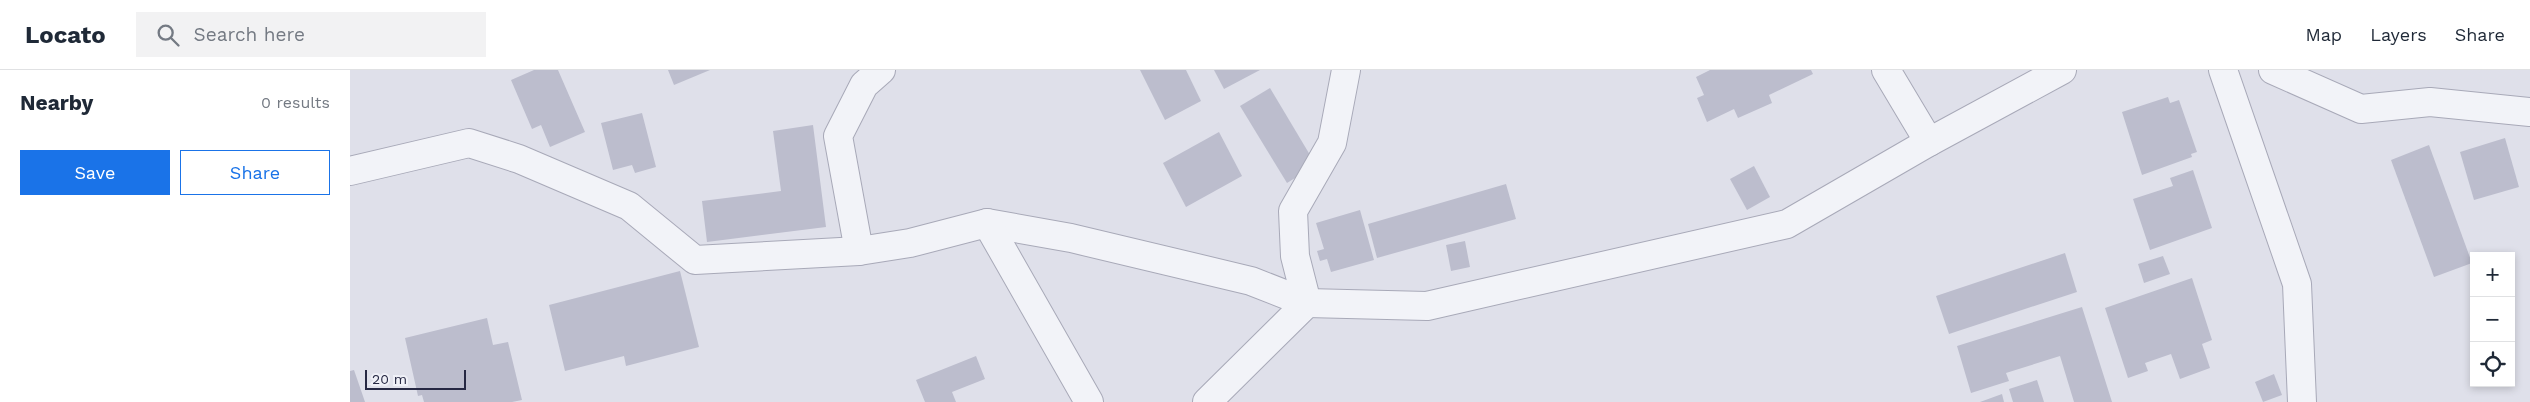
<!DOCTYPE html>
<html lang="en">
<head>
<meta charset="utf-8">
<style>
  body { margin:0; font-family:"Work Sans",sans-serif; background:#f2f2f3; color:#1f2937 }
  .controls { position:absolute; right:15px; bottom:15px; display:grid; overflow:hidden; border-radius:0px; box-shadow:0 2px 8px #0003 }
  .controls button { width:45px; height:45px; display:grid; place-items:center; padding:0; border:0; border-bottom:1px solid #e0e1e3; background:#fff; color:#1f2937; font:25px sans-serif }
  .scale { position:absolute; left:15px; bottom:12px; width:101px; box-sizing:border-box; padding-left:5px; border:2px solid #262843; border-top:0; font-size:14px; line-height:18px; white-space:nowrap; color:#262843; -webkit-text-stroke:4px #eff0f7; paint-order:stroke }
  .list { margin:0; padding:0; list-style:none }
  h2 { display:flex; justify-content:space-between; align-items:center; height:65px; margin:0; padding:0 20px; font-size:21px }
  h2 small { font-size:16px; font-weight:400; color:#747a83 }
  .actions { display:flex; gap:10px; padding:15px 20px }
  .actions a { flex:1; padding:11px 0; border:1px solid #1a73e8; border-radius:0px; text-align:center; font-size:18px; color:#1a73e8 }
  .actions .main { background:#1a73e8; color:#fff }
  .icon { flex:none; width:28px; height:28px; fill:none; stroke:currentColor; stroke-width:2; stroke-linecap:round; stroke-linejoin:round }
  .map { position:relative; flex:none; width:2180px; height:332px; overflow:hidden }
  header { display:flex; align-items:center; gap:30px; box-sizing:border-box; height:70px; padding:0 25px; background:#fff; border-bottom:1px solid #e0e1e3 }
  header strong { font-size:24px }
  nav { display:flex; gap:28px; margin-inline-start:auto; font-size:18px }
  .search { width:350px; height:45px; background:#f2f2f3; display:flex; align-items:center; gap:12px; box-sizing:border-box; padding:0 18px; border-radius:0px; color:#747a83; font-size:19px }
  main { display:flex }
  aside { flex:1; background:#fff }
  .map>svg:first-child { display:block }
  .building { fill:#bcbdcd }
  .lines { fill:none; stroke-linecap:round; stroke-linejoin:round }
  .street-casing { stroke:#a8a9b8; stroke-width:30 }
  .street { stroke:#f2f3f8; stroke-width:28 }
</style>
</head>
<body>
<header>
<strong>Locato</strong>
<div class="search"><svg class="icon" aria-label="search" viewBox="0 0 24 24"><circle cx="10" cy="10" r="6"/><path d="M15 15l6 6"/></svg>Search here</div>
<nav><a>Map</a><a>Layers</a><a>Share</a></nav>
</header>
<main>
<aside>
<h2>Nearby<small>0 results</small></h2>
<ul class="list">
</ul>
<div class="actions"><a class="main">Save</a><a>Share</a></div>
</aside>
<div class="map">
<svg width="2180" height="332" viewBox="0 0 2180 332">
  <rect width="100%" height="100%" fill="#dfe0ea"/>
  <g class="building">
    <polygon points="184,0 208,0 235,62 200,77 191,55 182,59 161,10"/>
    <polygon points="318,0 360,0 324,15"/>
    <polygon points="790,0 836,0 851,31 815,50"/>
    <polygon points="864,0 910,0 874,19"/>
    <polygon points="1360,0 1461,0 1463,4 1419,25 1422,33 1388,48 1384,39 1357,52 1347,28 1354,25 1346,7"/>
    <polygon points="920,18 966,95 937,113 890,36"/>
    <polygon points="1818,27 1820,33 1829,30 1847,82 1841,84 1842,87 1792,105 1772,42"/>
    <polygon points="292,43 306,97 285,103 282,95 263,100 251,53"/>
    <polygon points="463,55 476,157 357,172 352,131 431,121 423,61"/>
    <polygon points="869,62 892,106 836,137 813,93"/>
    <polygon points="2155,68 2169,117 2124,130 2110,82"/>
    <polygon points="2079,75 2122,193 2084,207 2041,90"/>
    <polygon points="1404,96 1420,127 1397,140 1380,109"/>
    <polygon points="1843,100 1862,158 1800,180 1783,129 1823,116 1820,108"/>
    <polygon points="1156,114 1166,149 1027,188 1018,154"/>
    <polygon points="1010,140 1024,190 981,202 977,189 970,191 967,181 974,179 966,153"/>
    <polygon points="1115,171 1120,197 1101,201 1096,175"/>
    <polygon points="1715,183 1727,222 1599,264 1586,226"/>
    <polygon points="1813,186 1820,204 1794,213 1788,194"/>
    <polygon points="330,201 349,277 276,296 274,286 215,301 199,235"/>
    <polygon points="1842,208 1862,270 1852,274 1860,298 1830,309 1821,284 1795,293 1798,301 1778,308 1755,238"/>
    <polygon points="1732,237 1762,332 1724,332 1710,286 1656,303 1659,311 1621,323 1607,276"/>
    <polygon points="137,248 143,275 158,272 172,330 162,332 74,332 72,325 68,326 55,268"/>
    <polygon points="626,286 635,309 602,322 606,332 575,332 566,310"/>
    <polygon points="4,300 15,332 0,332 0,301"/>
    <polygon points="1924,304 1932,325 1913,332 1905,312"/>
    <polygon points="1687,310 1694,332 1663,332 1659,319"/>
    <polygon points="1652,324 1654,332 1630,332"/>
  </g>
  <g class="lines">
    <g class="street-casing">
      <g id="street">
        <polyline points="1536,0 1579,72"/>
        <polyline points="1873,0 1947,214 1952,332"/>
        <polyline points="1923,0 2011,39 2080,32 2180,42"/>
        <polyline points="0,101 119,73 169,89 279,136 345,190 509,181 560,173 637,153 721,168 901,211 957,233 1077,236 1437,154 1579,72 1712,0"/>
        <polyline points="637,153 739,332"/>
        <polyline points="509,181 488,66 514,15 531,0"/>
        <polyline points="857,332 957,233 945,186 943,141 982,73 996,0"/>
      </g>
    </g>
    <use href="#street" class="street"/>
  </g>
</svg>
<div class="controls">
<button>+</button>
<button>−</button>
<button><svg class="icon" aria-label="locate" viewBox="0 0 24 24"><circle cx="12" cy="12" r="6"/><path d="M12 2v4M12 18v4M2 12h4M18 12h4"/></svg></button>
</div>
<div class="scale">20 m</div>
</div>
</main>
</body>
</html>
